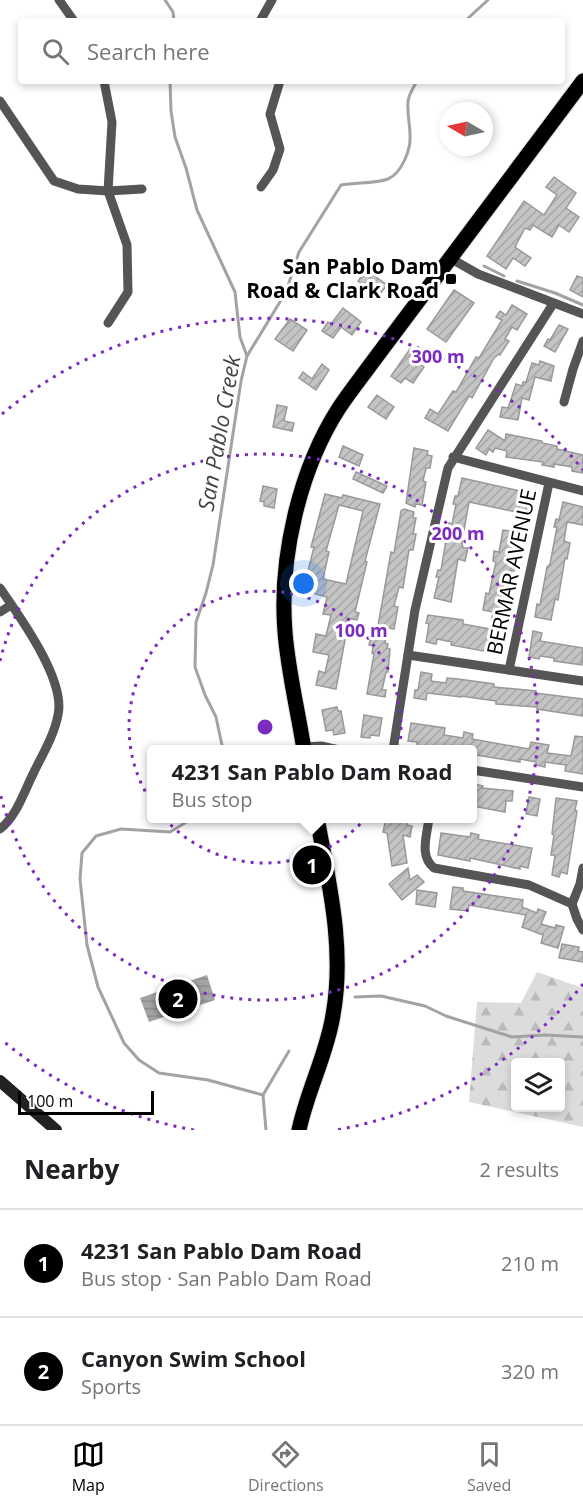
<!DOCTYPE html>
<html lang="en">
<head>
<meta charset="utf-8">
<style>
  body { margin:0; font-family:"Open Sans",sans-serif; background:#f6f6f6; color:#202124 }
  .controls { position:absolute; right:18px; bottom:18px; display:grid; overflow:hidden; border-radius:6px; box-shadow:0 3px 9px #0003 }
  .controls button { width:54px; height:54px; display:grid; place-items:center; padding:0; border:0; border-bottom:2px solid #e0e0e0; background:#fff; color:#202124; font:30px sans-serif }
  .compass { position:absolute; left:439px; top:102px; width:54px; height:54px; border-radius:50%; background:#fff; box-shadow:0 3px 9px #0003; rotate:279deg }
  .scale { position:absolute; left:18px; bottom:15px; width:136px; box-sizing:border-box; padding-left:6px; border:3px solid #000; border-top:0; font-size:16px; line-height:21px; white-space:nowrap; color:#000; -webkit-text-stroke:4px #fff; paint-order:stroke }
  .you { position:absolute; left:304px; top:584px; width:21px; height:21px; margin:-15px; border:4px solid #fff; border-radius:50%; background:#1a73e8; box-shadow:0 0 0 9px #1a73e833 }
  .badge { display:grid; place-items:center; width:39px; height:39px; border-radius:50%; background:#000; color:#fff; font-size:20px; font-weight:700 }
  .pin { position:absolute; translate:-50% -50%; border:3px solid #fff; box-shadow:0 2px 6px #0006 }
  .popup { position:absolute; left:147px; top:745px; width:330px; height:78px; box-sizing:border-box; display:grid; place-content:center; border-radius:6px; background:#fff; filter:drop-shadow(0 2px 4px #0005); font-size:20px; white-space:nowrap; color:#757577 }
  .popup b { font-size:22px; color:#202124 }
  .popup::after { content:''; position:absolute; left:50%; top:100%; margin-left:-12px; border:12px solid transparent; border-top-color:#fff }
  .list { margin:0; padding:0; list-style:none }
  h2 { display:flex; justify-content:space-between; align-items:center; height:78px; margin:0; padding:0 24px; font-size:26px }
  h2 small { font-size:20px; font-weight:400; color:#757577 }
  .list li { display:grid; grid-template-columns:39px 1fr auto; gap:18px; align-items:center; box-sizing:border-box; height:108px; padding:0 24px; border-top:2px solid #e0e0e0 }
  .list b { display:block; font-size:22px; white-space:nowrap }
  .list p { margin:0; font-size:20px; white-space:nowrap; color:#757577 }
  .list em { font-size:20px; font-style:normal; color:#757577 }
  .icon { flex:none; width:33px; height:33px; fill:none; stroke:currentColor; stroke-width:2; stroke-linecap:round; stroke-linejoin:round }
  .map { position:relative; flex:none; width:583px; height:1130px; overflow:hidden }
  .search { position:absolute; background:#fff; box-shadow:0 3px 9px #0003; left:18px; right:18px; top:18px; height:66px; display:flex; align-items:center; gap:15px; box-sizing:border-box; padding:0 21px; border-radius:6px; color:#757577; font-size:22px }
  .sheet { height:294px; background:#fff }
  nav { display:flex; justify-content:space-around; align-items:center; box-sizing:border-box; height:84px; border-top:2px solid #e0e0e0; background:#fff; font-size:16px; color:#757577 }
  nav a { display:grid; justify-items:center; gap:3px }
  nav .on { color:#000 }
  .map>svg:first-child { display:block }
  .forest { fill:url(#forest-firs); fill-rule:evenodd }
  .water { fill:url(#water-rules) }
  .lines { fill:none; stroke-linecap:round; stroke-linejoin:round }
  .stream { stroke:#a3a3a3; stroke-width:3 }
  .building { fill:url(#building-hatch); stroke:#999; stroke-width:1.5; fill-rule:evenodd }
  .primary-casing { stroke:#dbdbdb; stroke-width:17 }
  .minor { stroke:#555; stroke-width:9 }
  .secondary { stroke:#222; stroke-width:12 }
  .primary { stroke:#000; stroke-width:15 }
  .ring { fill:none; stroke:#7b2cbf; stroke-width:3; stroke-dasharray:3 6 }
  .poi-dot { fill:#000; stroke:#fff; stroke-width:2 }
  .labels { text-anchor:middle; stroke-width:6; stroke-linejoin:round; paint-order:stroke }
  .poi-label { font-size:21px; font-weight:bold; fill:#000; stroke:#fff; text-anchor:end }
  .street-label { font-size:21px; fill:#000; stroke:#fff }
  .water-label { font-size:22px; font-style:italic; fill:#444; stroke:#fff }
  .centre { fill:#7b2cbf; stroke:#fff; stroke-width:3 }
  .ring-label { font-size:18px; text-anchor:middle; font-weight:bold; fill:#7b2cbf; stroke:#fff; stroke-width:6; stroke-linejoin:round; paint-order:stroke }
</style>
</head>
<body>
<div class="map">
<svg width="583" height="1130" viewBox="0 0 583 1130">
  <defs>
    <pattern id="forest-firs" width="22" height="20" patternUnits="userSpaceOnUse" patternTransform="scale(1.5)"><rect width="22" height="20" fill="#dcdcdc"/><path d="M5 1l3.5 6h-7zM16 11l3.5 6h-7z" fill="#bbb"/></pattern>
    <pattern id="water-rules" width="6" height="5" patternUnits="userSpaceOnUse" patternTransform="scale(1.5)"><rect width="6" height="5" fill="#a3a3a3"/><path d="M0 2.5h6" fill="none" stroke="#8b8b8b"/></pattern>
    <pattern id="building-hatch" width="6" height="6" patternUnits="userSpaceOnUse" patternTransform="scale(1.5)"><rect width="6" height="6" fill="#c4c4c4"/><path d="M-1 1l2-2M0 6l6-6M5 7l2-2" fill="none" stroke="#a7a7a7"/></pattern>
  </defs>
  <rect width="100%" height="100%" fill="#fff"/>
  <path class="forest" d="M537,972L583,988V1127L469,1102L477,1002L521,1003ZM516,1062H560V1108H516Z"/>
  <polygon class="water" points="207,975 215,1000 149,1022 140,998"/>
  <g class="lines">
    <g class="stream">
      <polyline points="165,0 173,12 174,21"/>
      <polyline points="465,21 488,0"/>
      <polyline points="170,81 171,111 175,137 186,168 197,210 235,292 240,337 247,356"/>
      <polyline points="484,266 504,276"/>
      <polyline points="517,281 555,293 583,305"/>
      <path d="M223,750L216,717L205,695L195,667L196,622L206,593L213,565L241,381L247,356L286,292L299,252L341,185C356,182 374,184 388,179C402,173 411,149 410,135C410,124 407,114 408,102C408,95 414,87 417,81"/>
      <polyline points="193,818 170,832 121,829 96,836 82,853 80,879 87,945 98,987 124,1043 139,1060 159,1073 208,1080 263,1095 266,1130"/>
      <polyline points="355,997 381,996 425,1006 446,1016 512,1037 545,1035 583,1037"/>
      <polyline points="263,1095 289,1051"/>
    </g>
  </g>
  <g class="building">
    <polygon points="554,177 576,193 566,208 579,217 569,232 559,225 552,237 533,225 530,230 525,228 515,247 531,258 525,266 513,258 506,269 487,256 524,201 544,215 557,195 546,187"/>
    <polygon points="366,270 387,285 379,295 358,281"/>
    <polygon points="577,276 583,278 583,297 570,290"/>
    <polygon points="454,290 474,303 446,342 427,329"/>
    <polygon points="512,305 527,314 517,330 512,327 505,339 509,341 500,355 499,354 494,358 472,398 469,396 448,431 425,418 430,409 438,414 453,391 456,392 476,357 479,358 502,320 496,317 500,311 506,315"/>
    <polygon points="343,308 361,322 352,335 341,327 333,338 322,331 328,322 331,324"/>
    <polygon points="290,319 307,330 293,351 275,339"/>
    <polygon points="559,325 568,329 555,352 544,346 548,339 550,340"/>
    <polygon points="410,349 421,357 417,362 424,367 413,383 405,378 401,383 391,376"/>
    <polygon points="540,361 554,366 551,381 535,377 529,400 522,398 518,420 500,417 502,407 508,408 516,384 522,386 523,382 526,382 532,363 539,365"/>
    <polygon points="322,364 329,370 316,390 299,378 303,372 312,379"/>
    <polygon points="377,395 394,407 386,419 368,407"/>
    <polygon points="277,405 287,407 284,421 294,423 292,431 273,427"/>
    <polygon points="488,430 505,441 506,434 542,441 542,443 557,446 557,449 583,455 583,473 572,471 572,467 554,464 554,467 542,465 543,462 506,457 507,451 495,448 493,452 489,449 486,455 476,448"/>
    <polygon points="343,446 363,455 359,466 339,457"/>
    <polygon points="414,448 428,451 427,455 432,456 430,468 426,468 423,481 426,482 422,505 416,504 415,507 406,503"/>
    <polygon points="356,472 387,486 383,493 353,479"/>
    <polygon points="462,478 529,493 526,512 528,512 526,520 515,518 516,512 469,502 462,542 463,548 468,548 465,561 458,559 451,602 434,598 439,577 436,577 438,570 441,570 449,523 452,524 456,504 453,504 455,496 458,496"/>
    <polygon points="263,486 277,489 274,508 264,506 264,502 260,501"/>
    <path d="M325,494L342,498L343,495L380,504L365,561L367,562L355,612L359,613L357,620L347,618L343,639L345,640L336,689L316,685L319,671L325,673L329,655L313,652L316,634L326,636L331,615L323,614L327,597L308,592L312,576L307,575L314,547H311ZM339,505L363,511L346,584L323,579L329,552L326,551Z"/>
    <polygon points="563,502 583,507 583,525 567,522 564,541 570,543 567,559 565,558 558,600 555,599 551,620 535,617 537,604 540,605 547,567 550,564 557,527 554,527 556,519 559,520"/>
    <polygon points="404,509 414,512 413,518 416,518 413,534 416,534 413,550 409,550 403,588 399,587 394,606 398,607 394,629 388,628 385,643 388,644 387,648 390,649 388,672 386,672 382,690 386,690 385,697 367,694 374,654 372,653 373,646 369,645 371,636 376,637 391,552 394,553 401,511"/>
    <polygon points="503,530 517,532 510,558 516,560 514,571 511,571 507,587 503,587 500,601 506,602 494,653 451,645 452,642 437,639 436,644 426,642 429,624 426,623 428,615 463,620 463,624 490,629 493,612 483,610 486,593 489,594 496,562 493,561 494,551 499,552"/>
    <polygon points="533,631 542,633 540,641 583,648 582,665 554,661 554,658 540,656 539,659 529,657"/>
    <polygon points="421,672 432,674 431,681 446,683 447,678 458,679 494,684 494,687 536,691 535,693 583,699 583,716 537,709 537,707 496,704 496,701 461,696 461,697 427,693 426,700 414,698 415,690 418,690"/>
    <polygon points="337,707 338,711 341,711 345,733 334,735 333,730 326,731 322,710"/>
    <polygon points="364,715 382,718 379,736 370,735 370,738 361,737"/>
    <polygon points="411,723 445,728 444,735 463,738 464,732 473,734 472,739 529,749 531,742 549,745 547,753 571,756 575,736 583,737 583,774 565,771 566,765 545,762 545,767 536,765 536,762 520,759 520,762 475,755 476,750 439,750 417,746 417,742 408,741"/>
    <polygon points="474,784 483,786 482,788 513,791 512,801 506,801 505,812 472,806"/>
    <polygon points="529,797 540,799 537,816 526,814"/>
    <polygon points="556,798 577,801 575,810 577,811 567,874 561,872 559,877 552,875 555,855 551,855 554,835 552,834"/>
    <polygon points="386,819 409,819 407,825 412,826 410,837 403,835 407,863 392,866 387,833 383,832"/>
    <polygon points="441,833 470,837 471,833 479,835 478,839 483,840 532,848 528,868 520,866 520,869 470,858 470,861 438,855"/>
    <polygon points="408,868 410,880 417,875 424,882 402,900 389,884"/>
    <polygon points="453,887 463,888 463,891 523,900 522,907 537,913 538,909 546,912 541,924 555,928 556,925 564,927 558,948 541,943 543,935 522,927 526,915 469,905 468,911 450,909"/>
    <polygon points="417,890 437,893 435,907 416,904"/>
    <polygon points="562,944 579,947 578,951 583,952 583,962 559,958"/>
  </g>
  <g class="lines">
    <g class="primary-casing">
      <g id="primary">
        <path d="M304,750C298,711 288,671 285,632C279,559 299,470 339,408C349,393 360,379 371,364L583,81"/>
        <path d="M299,1130C307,1091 327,1054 333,1015C345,949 329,883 317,818"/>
      </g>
    </g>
    <g class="minor">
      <polyline points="59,0 74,21"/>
      <polyline points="260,21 272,0"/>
      <polyline points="104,81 112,122 108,191 127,245 128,292 108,323"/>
      <polyline points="0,101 54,181 78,189 108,191 142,189"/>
      <polyline points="261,187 273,170 280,149 270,114 280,81"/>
      <polyline points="450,258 478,274 583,314"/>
      <polyline points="564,402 573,369 583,341"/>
      <polyline points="453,457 583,491"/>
      <path d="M0,588C20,617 66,680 58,715C54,736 42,755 33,774C24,792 16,817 0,829"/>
      <polyline points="0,612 11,605"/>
      <polyline points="408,655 583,681"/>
      <polyline points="509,670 549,483"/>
      <polyline points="304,747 321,746 339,750"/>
      <polyline points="393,750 415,610 448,468 553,304"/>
      <polyline points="472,770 583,787"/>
      <path d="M429,818C427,836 419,856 434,868L529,885L572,904L577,919L583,930"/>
      <polyline points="572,904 580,884 583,868"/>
    </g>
    <polyline class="secondary" points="0,1081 56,1130"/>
    <use href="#primary" class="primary"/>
  </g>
  <g class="ring">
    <circle cx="265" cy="727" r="136"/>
    <path d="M0 661A273 273 0 1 1 0 793"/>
    <path d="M583 984A409 409 0 0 1 336 1130M194 1130A409 409 0 0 1 2 1040M2 414A409 409 0 0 1 583 470"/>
  </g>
  <rect class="poi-dot" x="445" y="273" width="12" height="12" rx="3"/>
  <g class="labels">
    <g class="poi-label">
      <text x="439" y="274">San Pablo Dam<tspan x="439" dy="24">Road &amp; Clark Road</tspan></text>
    </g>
    <g class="street-label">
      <text transform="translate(512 572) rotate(-78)" y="7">BERMAR AVENUE</text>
    </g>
    <g class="water-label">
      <text transform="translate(219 433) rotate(-80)" y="8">San Pablo Creek</text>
    </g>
  </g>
  <circle cx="265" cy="727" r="9" class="centre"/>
  <g class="ring-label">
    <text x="438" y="363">300 m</text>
    <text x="458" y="540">200 m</text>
    <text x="361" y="637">100 m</text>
  </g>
</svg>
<div class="controls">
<button><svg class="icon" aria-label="layers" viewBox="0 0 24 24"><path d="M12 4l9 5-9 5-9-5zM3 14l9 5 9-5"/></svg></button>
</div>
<svg class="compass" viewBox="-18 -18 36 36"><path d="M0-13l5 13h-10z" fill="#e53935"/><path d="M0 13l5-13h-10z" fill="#757577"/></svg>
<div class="scale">100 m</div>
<div class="you"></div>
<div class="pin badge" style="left:312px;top:865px">1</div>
<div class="popup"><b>4231 San Pablo Dam Road</b>Bus stop</div>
<div class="pin badge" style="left:178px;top:999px">2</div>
<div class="search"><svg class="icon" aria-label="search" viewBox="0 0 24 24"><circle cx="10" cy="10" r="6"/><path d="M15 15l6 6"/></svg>Search here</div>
</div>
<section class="sheet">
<h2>Nearby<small>2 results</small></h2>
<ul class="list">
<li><span class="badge">1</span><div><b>4231 San Pablo Dam Road</b><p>Bus stop · San Pablo Dam Road</p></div><em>210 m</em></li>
<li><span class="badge">2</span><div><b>Canyon Swim School</b><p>Sports</p></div><em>320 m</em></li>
</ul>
</section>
<nav>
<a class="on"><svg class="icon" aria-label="map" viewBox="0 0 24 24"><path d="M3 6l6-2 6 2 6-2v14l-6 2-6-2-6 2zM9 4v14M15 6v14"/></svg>Map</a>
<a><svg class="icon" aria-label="directions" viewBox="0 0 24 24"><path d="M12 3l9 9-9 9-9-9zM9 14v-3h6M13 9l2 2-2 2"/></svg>Directions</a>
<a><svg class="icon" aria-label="saved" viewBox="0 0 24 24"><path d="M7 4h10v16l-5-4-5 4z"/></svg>Saved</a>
</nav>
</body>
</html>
